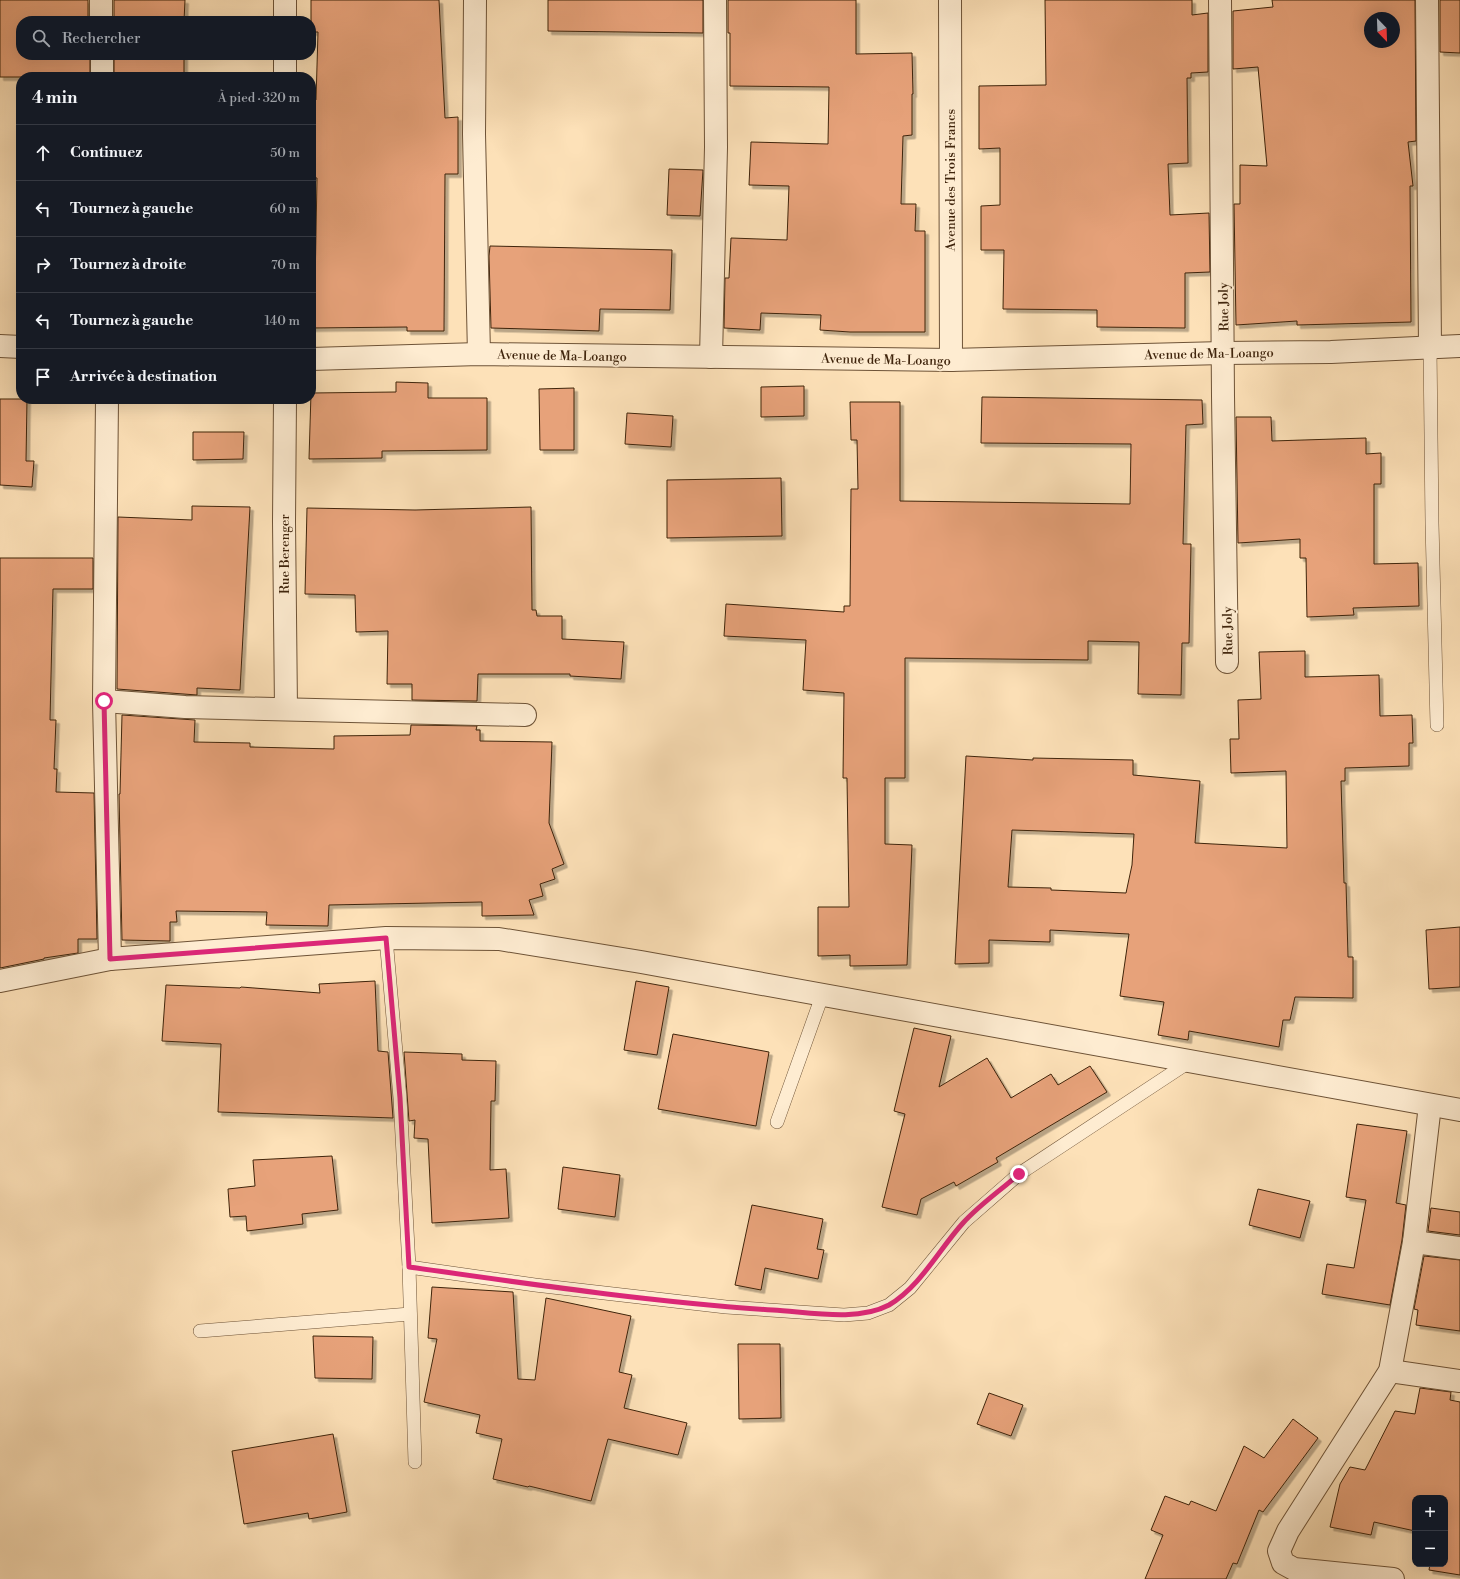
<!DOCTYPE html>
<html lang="fr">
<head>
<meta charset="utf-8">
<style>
  body { margin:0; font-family:"Libre Bodoni",serif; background:#242831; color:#f1f3f6 }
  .controls { position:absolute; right:12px; bottom:12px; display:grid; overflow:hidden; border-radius:8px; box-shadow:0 4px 16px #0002 }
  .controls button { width:36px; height:36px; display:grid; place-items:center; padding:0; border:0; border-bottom:1px solid #363941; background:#171b24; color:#f1f3f6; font:20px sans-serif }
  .compass { position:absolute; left:1364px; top:12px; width:36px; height:36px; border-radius:50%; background:#171b24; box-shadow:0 4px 16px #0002; rotate:157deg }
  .stop { position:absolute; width:12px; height:12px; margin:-9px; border:3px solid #db2777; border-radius:50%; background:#fff }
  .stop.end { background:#db2777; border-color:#fff; box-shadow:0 1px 4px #0008 }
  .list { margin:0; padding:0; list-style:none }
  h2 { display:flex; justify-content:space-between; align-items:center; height:52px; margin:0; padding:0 16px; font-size:17px }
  h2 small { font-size:13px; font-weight:400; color:#9ea1a6 }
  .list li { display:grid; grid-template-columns:26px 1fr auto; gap:12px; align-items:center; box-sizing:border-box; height:56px; padding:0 16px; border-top:1px solid #363941 }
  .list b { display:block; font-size:15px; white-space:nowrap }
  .list em { font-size:13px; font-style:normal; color:#9ea1a6 }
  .icon { flex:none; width:22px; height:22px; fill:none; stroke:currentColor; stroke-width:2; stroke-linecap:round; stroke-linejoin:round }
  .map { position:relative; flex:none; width:1460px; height:1579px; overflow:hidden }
  .search { position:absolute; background:#171b24; box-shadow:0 4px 16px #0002; left:16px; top:16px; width:300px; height:44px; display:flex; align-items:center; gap:10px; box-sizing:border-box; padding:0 14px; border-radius:16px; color:#9ea1a6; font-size:15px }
  .panel { position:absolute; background:#171b24; box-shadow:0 4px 16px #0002; left:16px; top:72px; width:300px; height:332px; border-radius:16px }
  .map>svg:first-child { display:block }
  .building { fill:#e7a27a; stroke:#3f240c; fill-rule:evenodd; filter:url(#shadow) }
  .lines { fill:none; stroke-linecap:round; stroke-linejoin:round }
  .service-casing { stroke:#6e5337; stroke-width:14 }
  .minor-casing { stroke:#6e5337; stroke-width:24 }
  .service { stroke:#feecd1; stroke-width:13 }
  .minor { stroke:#feecd1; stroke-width:22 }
  .route { stroke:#db2777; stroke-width:5 }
  .labels { text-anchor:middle; stroke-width:4; stroke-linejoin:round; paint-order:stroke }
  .street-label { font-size:13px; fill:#3f240c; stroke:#feecd1 }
</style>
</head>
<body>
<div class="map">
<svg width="1460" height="1579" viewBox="0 0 1460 1579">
  <defs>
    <filter id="shadow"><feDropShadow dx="3.5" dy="3.5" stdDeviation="0" flood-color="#0004"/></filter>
  </defs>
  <rect width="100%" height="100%" fill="#fde1b8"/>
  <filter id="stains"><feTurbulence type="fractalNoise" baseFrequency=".005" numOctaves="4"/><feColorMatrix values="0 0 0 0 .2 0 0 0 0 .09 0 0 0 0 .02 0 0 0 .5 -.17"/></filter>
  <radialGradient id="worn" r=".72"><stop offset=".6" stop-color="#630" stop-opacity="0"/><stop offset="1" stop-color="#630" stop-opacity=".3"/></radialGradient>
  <g class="building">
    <polygon points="0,0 88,0 88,21 21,21 21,55 90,55 90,77 0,77"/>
    <polygon points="114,0 185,0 184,21 114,21"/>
    <polygon points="311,0 439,0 445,118 458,117 458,174 445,174 444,331 407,331 407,327 311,328 312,288 315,288 317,178 311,177 311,100 316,100 318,32 311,32"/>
    <polygon points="548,0 703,0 703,33 548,31"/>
    <polygon points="728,0 856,0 856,54 912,53 913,94 912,94 912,135 903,136 901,204 916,204 915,231 925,231 925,332 850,332 820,330 821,315 761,313 760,330 724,328 725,278 729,278 731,238 787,240 789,186 749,185 751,142 828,144 829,87 730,86 730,33 728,33"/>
    <polygon points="1045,0 1192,0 1192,15 1208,13 1208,72 1191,73 1191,78 1187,78 1188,163 1168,164 1170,215 1209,213 1210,272 1185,273 1185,328 1097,327 1097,310 1003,309 1004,250 981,250 981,206 1000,205 1000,148 979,149 979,86 1046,85"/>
    <path d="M1272,0H1415L1416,141L1408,142L1413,186H1410L1411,322L1297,325V321L1236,325L1234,204H1240V165L1267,166L1258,67L1233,69V11L1273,7ZM1370,18H1394V42H1370Z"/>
    <polygon points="1440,0 1460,0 1460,53 1440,52"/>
    <rect x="114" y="55" width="70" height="22"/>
    <polygon points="669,169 703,170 700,216 667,215"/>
    <polygon points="490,246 672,250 670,310 600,309 599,331 491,328 489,256"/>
    <polygon points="396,382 428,383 428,398 487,398 487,450 382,451 382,458 309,459 311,393 396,392"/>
    <polygon points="804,386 804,416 761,417 761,387"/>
    <polygon points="574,388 574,450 540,450 539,389"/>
    <polygon points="982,397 1202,400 1203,424 1186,425 1183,544 1191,544 1189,643 1182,643 1181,695 1138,694 1139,642 1088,641 1088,660 905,658 905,778 885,778 885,844 912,845 907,965 850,966 850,955 818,956 818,907 849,907 847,778 843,778 844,693 803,690 806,640 724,636 726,604 844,612 844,606 850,606 851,489 858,489 857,440 851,440 850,402 900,402 900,501 1130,504 1131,444 981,443"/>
    <polygon points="0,399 27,399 26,461 34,461 32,487 0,485"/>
    <polygon points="627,413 673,416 671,447 625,444"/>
    <polygon points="1236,417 1271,417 1272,441 1366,438 1366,454 1381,453 1381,484 1374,484 1374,564 1418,563 1419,606 1353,608 1354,615 1307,617 1306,558 1300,558 1300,539 1238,543"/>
    <polygon points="193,432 244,432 243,459 193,460"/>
    <polygon points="781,478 782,536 667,538 667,480"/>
    <polygon points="192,506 250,507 240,690 197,688 197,695 117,689 118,517 192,520"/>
    <polygon points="531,507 532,610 536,610 537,616 562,616 562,639 624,642 621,679 570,676 570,674 478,674 477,701 412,700 412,684 387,684 388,631 356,632 355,595 305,594 307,508 415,510"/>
    <polygon points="0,558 93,558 93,589 53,589 50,720 56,720 54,769 57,769 56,792 94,793 97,939 78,939 78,953 44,958 44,959 0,968"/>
    <path d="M1305,651V677L1379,675L1380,716L1412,715L1413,743H1409V766L1345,768V781H1341L1344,883H1346L1348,957H1353V998L1295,997L1290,1020H1283L1279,1047L1189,1031L1188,1040L1158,1035L1164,1002L1120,996L1129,934L1050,930V942L989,940V963L955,964L966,756L1033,760V758L1133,760V775L1200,781L1195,843L1287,848L1286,771L1231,773L1230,739H1239L1238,700L1261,699L1259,652ZM1012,830L1134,834L1132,865L1126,893L1051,890V888L1008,887Z"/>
    <polygon points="122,715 195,720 194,742 250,743 250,747 334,749 334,736 410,735 411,725 477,726 476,730 480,730 480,741 552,742 549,823 564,864 552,869 555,879 540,884 543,896 529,900 534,915 482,916 482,902 329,905 328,926 266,925 267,912 176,911 177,922 170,922 170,941 122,940 119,794 120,794"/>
    <polygon points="1460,927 1460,987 1429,989 1426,930"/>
    <polygon points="375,981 378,1051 388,1052 393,1118 218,1112 221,1044 162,1041 166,985 240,988 241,987 320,993 319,984"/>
    <polygon points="636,981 669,987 657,1055 624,1050"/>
    <polygon points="914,1028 951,1036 939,1087 987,1058 1011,1098 1051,1074 1058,1085 1090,1066 1107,1092 996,1158 998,1162 956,1186 954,1182 921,1199 917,1215 882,1207 905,1114 894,1111"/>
    <polygon points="673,1034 769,1052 756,1126 658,1109"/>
    <polygon points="404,1052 462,1054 462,1060 496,1061 495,1101 491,1101 490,1170 506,1169 509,1218 432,1223 428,1139 414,1138 415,1120 409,1121"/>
    <polygon points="1357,1124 1407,1131 1396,1203 1406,1205 1402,1240 1390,1305 1322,1294 1327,1264 1354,1268 1366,1200 1346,1197"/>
    <polygon points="332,1156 338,1210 302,1214 303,1224 247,1231 246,1216 230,1217 228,1189 255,1186 253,1160"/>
    <polygon points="563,1167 620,1175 615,1217 558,1209"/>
    <polygon points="1258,1189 1310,1201 1300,1238 1249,1225"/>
    <polygon points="752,1205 823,1219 817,1249 824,1250 818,1279 765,1268 761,1290 735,1285"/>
    <polygon points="1431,1208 1460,1212 1460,1235 1428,1231"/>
    <polygon points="1424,1256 1460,1260 1460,1331 1416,1325 1418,1310 1414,1309"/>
    <polygon points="432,1287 513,1292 518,1379 535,1380 546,1298 631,1316 619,1372 632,1375 624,1408 687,1423 678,1455 608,1439 591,1501 529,1486 528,1487 493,1479 502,1439 476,1433 480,1415 424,1402 437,1339 428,1338"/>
    <polygon points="313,1336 373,1337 372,1379 315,1378"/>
    <polygon points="738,1344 780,1344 781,1418 739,1419"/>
    <polygon points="1420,1388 1451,1392 1450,1400 1460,1402 1460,1575 1429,1570 1430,1564 1445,1564 1445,1498 1415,1498 1415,1531 1374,1522 1371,1535 1330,1527 1340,1484 1350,1467 1365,1470 1395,1411 1415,1414"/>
    <polygon points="989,1393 1023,1405 1011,1436 977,1424"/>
    <polygon points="1293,1419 1318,1438 1263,1512 1259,1510 1237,1564 1233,1563 1226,1579 1145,1579 1163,1535 1151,1530 1165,1496 1189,1505 1191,1501 1216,1511 1244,1446 1264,1458"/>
    <polygon points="333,1434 347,1512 309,1519 308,1513 244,1524 232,1451"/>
  </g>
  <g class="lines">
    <g class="service-casing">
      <g id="service">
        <polyline points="1430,347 1432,523 1437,725"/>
        <polyline points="386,938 400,1098 409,1267 415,1462"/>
        <polyline points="777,1122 822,996"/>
        <polyline points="409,1267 535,1285 726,1307 844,1315 868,1313 889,1305 910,1288 964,1222 1019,1174 1189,1062"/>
        <polyline points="200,1331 410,1314"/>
      </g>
    </g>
    <g class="minor-casing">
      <g id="minor">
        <polyline points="101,0 101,21"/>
        <polyline points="285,0 285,21"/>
        <polyline points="475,0 474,134 479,354"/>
        <polyline points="950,0 951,360"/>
        <polyline points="1220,0 1223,396 1227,662"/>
        <polyline points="1427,0 1430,347"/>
        <polyline points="102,55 102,77"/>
        <polyline points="285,55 285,77"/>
        <polyline points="0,346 21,347"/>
        <polyline points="711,357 716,147 715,0"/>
        <polyline points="311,359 479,354 951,360 1223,353 1331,352 1460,346"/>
        <polyline points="107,399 104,701 110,959"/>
        <polyline points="285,399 284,522 286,709"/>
        <polyline points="104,701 185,707 525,715"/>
        <polyline points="0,981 110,959 386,938 499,939 641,962 1460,1110"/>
        <polyline points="1414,1242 1460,1248"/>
        <polyline points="1390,1371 1460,1381"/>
        <polyline points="1393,1579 1294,1569 1283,1563 1279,1551 1288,1531 1390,1371 1414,1242 1430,1105"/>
      </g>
    </g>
    <use href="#service" class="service"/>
    <use href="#minor" class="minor"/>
  </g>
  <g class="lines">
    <path class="route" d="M104,701L110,959L386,938L400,1098L409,1267C530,1284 651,1302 773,1310C809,1312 857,1322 889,1305C920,1287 940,1248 963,1223C979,1205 1001,1190 1019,1174"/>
  </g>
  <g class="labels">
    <g class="street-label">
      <text transform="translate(950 180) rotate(-90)" y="5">Avenue des Trois Francs</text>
      <text transform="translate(1223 307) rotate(-91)" y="5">Rue Joly</text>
      <text transform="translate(1209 353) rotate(-1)" y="5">Avenue de Ma-Loango</text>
      <text transform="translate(562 355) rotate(1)" y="5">Avenue de Ma-Loango</text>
      <text transform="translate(886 359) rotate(1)" y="5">Avenue de Ma-Loango</text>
      <text transform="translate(284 554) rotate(-90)" y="5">Rue Berenger</text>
      <text transform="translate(1227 631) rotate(-91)" y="5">Rue Joly</text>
    </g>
  </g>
  <rect width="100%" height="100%" filter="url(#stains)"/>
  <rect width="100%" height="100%" fill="url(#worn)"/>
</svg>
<div class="controls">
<button>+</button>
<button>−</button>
</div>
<svg class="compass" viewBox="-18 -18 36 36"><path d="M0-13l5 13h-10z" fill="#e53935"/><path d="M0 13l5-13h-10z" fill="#9ea1a6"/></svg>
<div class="stop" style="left:104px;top:701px"></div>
<div class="stop end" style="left:1019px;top:1174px"></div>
<div class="search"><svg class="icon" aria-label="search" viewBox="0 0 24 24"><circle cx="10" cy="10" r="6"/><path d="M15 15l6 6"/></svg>Rechercher</div>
<section class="panel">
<h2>4 min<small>À pied · 320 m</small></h2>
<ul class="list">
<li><svg class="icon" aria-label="ahead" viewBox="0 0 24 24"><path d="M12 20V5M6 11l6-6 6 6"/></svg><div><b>Continuez</b></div><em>50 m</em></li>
<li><svg class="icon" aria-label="left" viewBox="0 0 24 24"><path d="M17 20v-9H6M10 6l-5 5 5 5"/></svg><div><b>Tournez à gauche</b></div><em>60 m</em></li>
<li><svg class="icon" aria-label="right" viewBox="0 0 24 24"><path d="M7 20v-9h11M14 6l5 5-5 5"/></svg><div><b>Tournez à droite</b></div><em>70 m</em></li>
<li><svg class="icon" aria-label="left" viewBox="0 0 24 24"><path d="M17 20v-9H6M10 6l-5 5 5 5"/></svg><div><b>Tournez à gauche</b></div><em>140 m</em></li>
<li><svg class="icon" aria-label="arrive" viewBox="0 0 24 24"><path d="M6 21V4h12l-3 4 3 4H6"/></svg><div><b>Arrivée à destination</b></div></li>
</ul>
</section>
</div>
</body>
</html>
